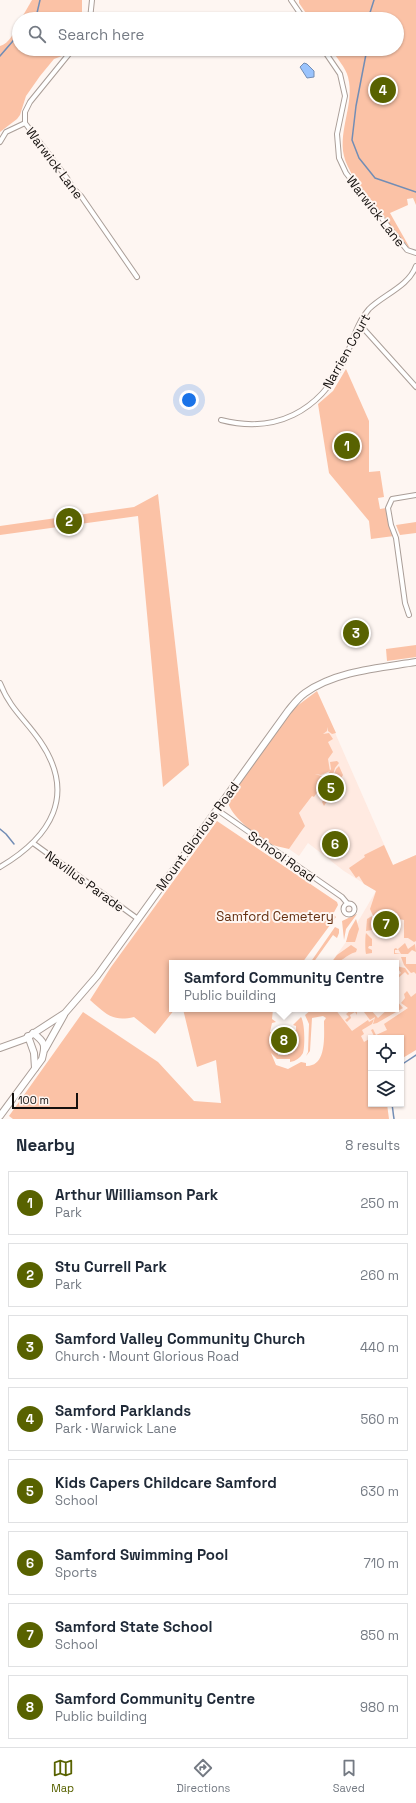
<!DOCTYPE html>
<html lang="en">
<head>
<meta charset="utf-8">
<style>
  body { margin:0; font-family:"Space Grotesk",sans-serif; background:#f6f6f7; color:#1f2937 }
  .controls { position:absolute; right:12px; bottom:12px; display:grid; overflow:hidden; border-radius:0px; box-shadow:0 1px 3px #0004 }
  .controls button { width:36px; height:36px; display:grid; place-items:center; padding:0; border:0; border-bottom:1px solid #e0e1e3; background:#fff; color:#1f2937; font:20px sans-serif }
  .scale { position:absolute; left:12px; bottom:10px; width:66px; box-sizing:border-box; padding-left:4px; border:2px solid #14100e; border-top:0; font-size:11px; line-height:14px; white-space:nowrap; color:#14100e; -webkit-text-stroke:3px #fef6f2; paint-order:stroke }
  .you { position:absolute; left:189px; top:400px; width:14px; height:14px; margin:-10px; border:3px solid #fff; border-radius:50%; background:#1a73e8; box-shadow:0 0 0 6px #1a73e833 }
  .badge { display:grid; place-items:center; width:26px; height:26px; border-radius:50%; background:#586200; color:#fff; font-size:13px; font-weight:700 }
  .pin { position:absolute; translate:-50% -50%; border:2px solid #fff; box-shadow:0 1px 4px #0006 }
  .popup { position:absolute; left:169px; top:960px; width:230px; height:52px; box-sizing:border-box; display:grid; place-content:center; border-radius:0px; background:#fff; filter:drop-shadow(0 1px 3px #0005); font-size:13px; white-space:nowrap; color:#747a83 }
  .popup b { font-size:15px; color:#1f2937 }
  .popup::after { content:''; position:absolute; left:50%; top:100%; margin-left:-8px; border:8px solid transparent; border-top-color:#fff }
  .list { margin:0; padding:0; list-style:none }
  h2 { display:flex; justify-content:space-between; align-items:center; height:52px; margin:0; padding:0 16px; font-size:17px }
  h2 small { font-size:13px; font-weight:400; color:#747a83 }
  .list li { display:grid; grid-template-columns:26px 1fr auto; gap:12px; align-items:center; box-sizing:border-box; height:64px; margin:0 8px 8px; padding:0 8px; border:1px solid #e0e1e3; border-radius:0px }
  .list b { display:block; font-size:15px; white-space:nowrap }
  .list p { margin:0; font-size:13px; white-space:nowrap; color:#747a83 }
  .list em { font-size:13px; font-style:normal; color:#747a83 }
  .icon { flex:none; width:22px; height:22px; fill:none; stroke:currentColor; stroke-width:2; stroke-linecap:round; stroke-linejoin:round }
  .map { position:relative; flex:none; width:416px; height:1119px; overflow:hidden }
  .search { position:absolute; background:#fff; box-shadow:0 1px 3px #0004; left:12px; right:12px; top:12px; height:44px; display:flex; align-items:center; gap:10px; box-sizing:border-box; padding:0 14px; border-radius:22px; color:#747a83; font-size:15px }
  .sheet { height:628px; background:#fff }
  nav { display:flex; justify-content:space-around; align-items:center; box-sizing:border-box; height:56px; border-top:1px solid #e0e1e3; background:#fff; font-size:11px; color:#747a83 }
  nav a { display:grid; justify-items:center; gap:2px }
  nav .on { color:#586200 }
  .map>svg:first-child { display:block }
  .built { fill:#ffeae1 }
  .green { fill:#fbc2a6 }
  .water { fill:#9ac3fc; stroke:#728db5 }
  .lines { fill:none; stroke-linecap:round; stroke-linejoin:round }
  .stream { stroke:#728db5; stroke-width:1.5 }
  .street-casing { stroke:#aa9e98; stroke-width:6 }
  .secondary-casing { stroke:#aa9e98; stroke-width:8 }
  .street { stroke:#fff; stroke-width:4 }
  .secondary { stroke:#fff; stroke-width:6 }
  .labels { text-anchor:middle; stroke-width:4; stroke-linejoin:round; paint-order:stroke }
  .street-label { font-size:13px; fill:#14100e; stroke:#fef6f2 }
  .park-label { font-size:13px; fill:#632e0f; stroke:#fef6f2 }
</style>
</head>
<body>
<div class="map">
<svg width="416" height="1119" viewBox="0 0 416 1119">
  <rect width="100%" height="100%" fill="#fef6f2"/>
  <polygon class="built" points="329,719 393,865 416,855 416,1038 371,1038 371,1047 316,1009 396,1009 396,963 331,963 346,942 376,891 344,871 308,843 299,856 289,849 305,826 298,813 316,790 314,786 323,724"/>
  <g class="green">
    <polygon points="32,0 82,0 82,19 21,19"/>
    <path d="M299,0H416V205L413,198L407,199L408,205L390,213L411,250C394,229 349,180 344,156C338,130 355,103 348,77C346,68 336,57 331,49H397V19H310L299,3Z"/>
    <path d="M19,23V49H68L62,56L54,59L40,76L26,96L20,115L17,119L0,132V46C9,44 15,31 19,23Z"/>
    <polygon points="346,369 369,421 369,472 380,471 384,497 378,498 380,509 386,508 390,529 394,536 371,539 369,521 329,473 318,404 333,391"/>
    <polygon points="158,494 189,765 163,787 138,516 0,535 0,526 134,507"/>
    <polygon points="416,522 416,533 400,535 396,525"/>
    <polygon points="416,645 416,657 387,661 386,649"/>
    <path d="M317,691L336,733L332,734L328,731L327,727V731L323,734L329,733L333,739L328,742L333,752L328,759L330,771L321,775L315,774L331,779L332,783L323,794L318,791L314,797L312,796L299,813L305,826L289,849C282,847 274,846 268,843C257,836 226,813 228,799L293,709Z"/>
    <polygon points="337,761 339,763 335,768 332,778 327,776 331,769 330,762"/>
    <polygon points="339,766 343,775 337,785 334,783 336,778 334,774 336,769"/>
    <polygon points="331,788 334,790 324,806 322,802"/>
    <path d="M217,821L337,902L338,905L333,914L336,917L302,963H172V1009H175L155,1034L134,1017C112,1022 106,1014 90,1000L111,967Z"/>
    <polygon points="384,845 393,865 416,855 416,941 414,942 408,938 404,938 404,920 399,919 397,913 374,918 370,909 376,891 364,884 359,876 356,878 349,868 365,857 364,855"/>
    <polygon points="357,914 346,929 344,940 342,921"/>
    <polygon points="372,916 372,930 366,931 367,919"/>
    <polygon points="356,919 359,929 355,942 346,942 349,931"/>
    <polygon points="335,927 339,929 339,933 337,938 333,935 313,963 310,963"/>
    <path d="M366,933L372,939V946H369L368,948L372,950V953L366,954C365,951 365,936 366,933Z"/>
    <polygon points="405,943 408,949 415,944 416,952 412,950 408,954 394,954 394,949 396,948 398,950 395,950 395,953 401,954 398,949"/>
    <path d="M351,945L357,949L356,952C345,955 342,963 331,963L337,955Z"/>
    <polygon points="401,957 406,957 406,964 416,964 416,974 414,972 411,973 404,965"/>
    <polygon points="396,966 405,968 409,974 408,975 405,972 396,980 396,977 401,973"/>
    <polygon points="407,991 411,997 416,993 416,1050 401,1059 401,1038 371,1038 374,1036 371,1030 373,1029 376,1035 387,1030 384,1024 408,1008 401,1003 405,998 404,994"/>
    <polygon points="396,1000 403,1008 377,1023 373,1024 375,1017 370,1020 364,1012 371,1010 378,1018 388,1009 396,1009"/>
    <path d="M183,1009H273L272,1019L276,1022L272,1023L270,1032H277L275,1033L273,1049L278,1051V1055H288V1052H290L294,1040L293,1030H296V1026L293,1025L301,1017C305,1023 305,1047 303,1053C300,1058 296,1061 290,1062V1059H277L271,1053L276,1065L288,1069L301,1062L306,1063V1066C327,1067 324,1036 324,1021L326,1018L323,1016L312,1018L310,1051L306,1056L308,1052L309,1024L305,1015L312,1009H335L352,1031L368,1020L369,1022L374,1019L372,1024L362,1030L364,1034L361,1036L364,1042L371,1038V1104H387L389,1119H13L9,1116L83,1012L158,1062L194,1101L221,1103L216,1060L197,1067Z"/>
    <polygon points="352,1009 362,1009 357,1012 357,1015 355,1012 350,1015 351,1018 347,1022 345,1020 349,1017 346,1014"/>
  </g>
  <g class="water">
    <polygon points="304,63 307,64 314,71 314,77 307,78 300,67"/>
    <polygon points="327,837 344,839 343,850 326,848"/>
  </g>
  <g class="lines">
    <g class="stream">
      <polyline points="32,19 37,13 40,0"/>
      <polyline points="368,19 374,0"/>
      <polyline points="367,49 356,106 352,140 359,158 375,178 416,192"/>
      <polyline points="0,56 19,34"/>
      <polyline points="0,829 6,834 14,844"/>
      <polyline points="401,1065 416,1055"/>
      <polyline points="392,1104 394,1119"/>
    </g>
    <g class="street-casing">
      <g id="street">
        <polyline points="291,0 304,19"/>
        <polyline points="90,19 92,0"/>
        <polyline points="73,49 30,102 25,112 25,123 67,178 73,188 81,196 137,277"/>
        <polyline points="323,49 340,74 345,96 337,134 339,158 346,173 407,250 416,253"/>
        <polyline points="0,142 6,132 25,123"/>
        <polyline points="359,326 363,328 416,387"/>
        <path d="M221,420C275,434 319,412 344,361C352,344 356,324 369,309C383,295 409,286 416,266"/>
        <polyline points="409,615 405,603 396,538 391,525 388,508 392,499 416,495"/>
        <path d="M0,683C10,709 25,719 40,741C77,795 51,837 0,867"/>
        <polyline points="216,809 342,897 347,903"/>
        <polyline points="33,843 138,919"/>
        <circle cx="349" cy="909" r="5.5"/>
      </g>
    </g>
    <g class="secondary-casing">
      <g id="secondary">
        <polyline points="28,1036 34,1053 35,1068"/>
        <path d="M0,1048L25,1039L65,1013L97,976L288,711C293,705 298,698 305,693C336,671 379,668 416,662"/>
        <polyline points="45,1049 64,1015"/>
        <path d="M0,1116L42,1059C46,1045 45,1042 33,1033"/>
      </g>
    </g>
    <use href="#street" class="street"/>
    <use href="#secondary" class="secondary"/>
  </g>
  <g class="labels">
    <g class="street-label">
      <text transform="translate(55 163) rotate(53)" y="5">Warwick Lane</text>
      <text transform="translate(376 211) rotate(52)" y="5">Warwick Lane</text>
      <text transform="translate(346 351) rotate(-61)" y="5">Narrien Court</text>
      <text transform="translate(197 836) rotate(-54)" y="5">Mount Glorious Road</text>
      <text transform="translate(282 856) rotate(35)" y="5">School Road</text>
      <text transform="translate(85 881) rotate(36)" y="5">Navillus Parade</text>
    </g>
    <g class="park-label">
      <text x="275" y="921">Samford Cemetery</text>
    </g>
  </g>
</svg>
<div class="controls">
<button><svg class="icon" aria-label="locate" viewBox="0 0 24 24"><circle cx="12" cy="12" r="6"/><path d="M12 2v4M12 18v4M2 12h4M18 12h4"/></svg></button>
<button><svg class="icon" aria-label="layers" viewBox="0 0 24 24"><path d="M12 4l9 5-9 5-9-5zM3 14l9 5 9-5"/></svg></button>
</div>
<div class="scale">100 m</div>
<div class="you"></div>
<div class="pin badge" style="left:347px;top:446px">1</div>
<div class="pin badge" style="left:69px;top:521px">2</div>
<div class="pin badge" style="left:356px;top:633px">3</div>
<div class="pin badge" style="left:383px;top:90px">4</div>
<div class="pin badge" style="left:331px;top:788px">5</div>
<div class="pin badge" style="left:335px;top:844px">6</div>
<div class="pin badge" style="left:386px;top:924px">7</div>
<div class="pin badge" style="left:284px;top:1040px">8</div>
<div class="popup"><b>Samford Community Centre</b>Public building</div>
<div class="search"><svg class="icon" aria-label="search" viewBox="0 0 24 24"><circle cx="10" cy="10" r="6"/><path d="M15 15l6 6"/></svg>Search here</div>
</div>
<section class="sheet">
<h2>Nearby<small>8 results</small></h2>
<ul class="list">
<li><span class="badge">1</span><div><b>Arthur Williamson Park</b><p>Park</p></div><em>250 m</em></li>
<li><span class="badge">2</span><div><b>Stu Currell Park</b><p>Park</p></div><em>260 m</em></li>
<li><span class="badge">3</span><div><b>Samford Valley Community Church</b><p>Church · Mount Glorious Road</p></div><em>440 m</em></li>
<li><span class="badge">4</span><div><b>Samford Parklands</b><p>Park · Warwick Lane</p></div><em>560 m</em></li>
<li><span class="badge">5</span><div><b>Kids Capers Childcare Samford</b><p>School</p></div><em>630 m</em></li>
<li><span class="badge">6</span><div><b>Samford Swimming Pool</b><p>Sports</p></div><em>710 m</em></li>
<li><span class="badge">7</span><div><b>Samford State School</b><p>School</p></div><em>850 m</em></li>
<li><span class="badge">8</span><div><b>Samford Community Centre</b><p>Public building</p></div><em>980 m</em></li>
</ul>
</section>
<nav>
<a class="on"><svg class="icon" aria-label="map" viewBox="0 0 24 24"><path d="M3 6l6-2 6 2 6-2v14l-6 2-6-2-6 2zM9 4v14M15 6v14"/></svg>Map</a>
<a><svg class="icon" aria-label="directions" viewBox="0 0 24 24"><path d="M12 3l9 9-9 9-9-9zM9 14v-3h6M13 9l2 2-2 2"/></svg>Directions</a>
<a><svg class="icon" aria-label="saved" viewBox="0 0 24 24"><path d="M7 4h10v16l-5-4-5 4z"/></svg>Saved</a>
</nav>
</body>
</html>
